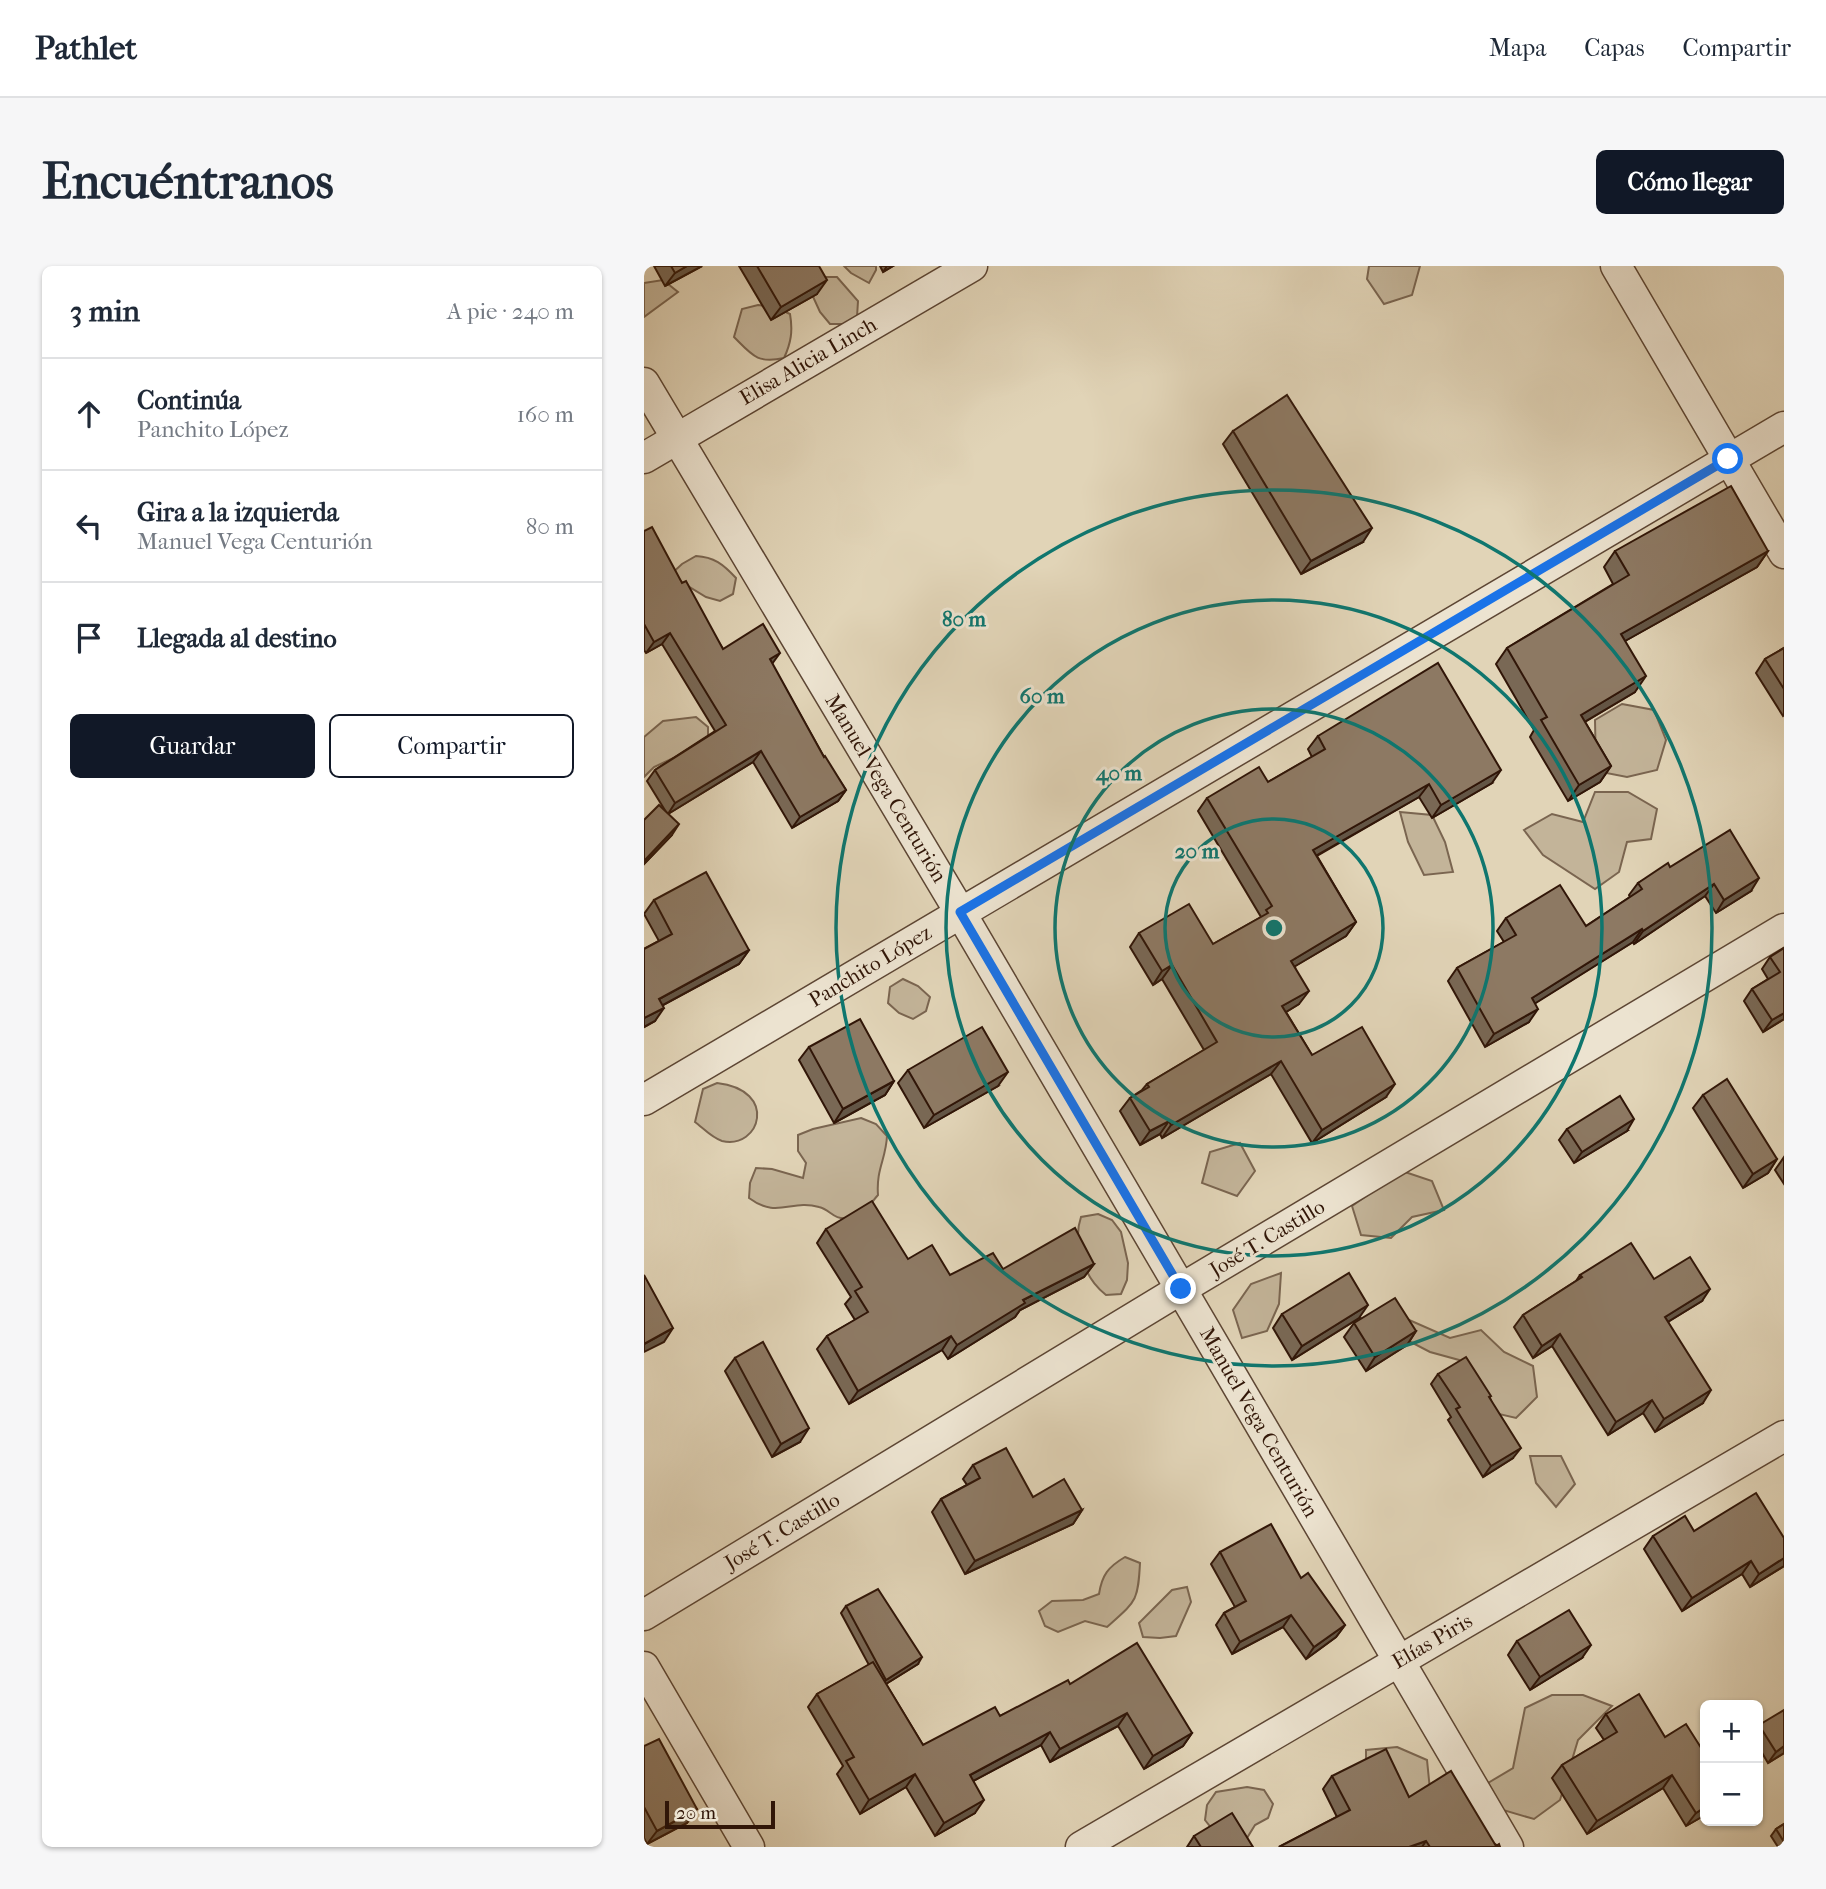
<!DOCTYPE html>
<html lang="es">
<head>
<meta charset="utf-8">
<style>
  body { margin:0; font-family:"IM FELL French Canon",serif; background:#f6f6f7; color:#1f2937 }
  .controls { position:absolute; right:21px; bottom:21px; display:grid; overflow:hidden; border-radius:10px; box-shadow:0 2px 5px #0004 }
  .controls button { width:63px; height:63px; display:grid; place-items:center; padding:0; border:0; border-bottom:2px solid #e0e1e3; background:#fff; color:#1f2937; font:35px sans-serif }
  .scale { position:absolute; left:21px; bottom:18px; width:110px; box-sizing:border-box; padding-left:7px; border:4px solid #311608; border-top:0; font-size:19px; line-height:24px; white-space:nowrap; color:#311608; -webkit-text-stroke:5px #ece3d0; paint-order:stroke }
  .stop { position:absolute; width:21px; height:21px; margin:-16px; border:5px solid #1a73e8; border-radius:50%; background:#fff }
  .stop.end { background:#1a73e8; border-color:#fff; box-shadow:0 2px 7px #0008 }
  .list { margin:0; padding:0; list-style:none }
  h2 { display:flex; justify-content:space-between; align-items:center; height:91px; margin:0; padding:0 28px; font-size:30px }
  h2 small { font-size:23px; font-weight:400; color:#747a83 }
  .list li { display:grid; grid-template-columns:46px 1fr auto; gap:21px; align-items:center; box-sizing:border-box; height:112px; padding:0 28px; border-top:2px solid #e0e1e3 }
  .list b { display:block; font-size:26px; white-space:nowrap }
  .list p { margin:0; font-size:23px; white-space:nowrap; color:#747a83 }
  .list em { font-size:23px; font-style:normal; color:#747a83 }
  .actions { display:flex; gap:14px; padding:21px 28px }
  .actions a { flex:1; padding:16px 0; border:2px solid #111827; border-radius:10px; text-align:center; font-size:24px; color:#111827 }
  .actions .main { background:#111827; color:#fff }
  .icon { flex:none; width:38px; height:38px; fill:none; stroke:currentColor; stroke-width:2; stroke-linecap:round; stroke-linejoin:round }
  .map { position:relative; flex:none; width:1140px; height:1581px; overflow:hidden; border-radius:10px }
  header { display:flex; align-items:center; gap:42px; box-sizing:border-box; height:98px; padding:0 35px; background:#fff; border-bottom:2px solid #e0e1e3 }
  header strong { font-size:33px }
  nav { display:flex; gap:38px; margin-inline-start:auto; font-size:24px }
  .intro { display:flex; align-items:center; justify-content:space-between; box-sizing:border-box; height:168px; padding:0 42px }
  h1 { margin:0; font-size:49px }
  .button { padding:18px 32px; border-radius:10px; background:#111827; color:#fff; font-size:24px; font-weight:700 }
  main { display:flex; gap:42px; padding:0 42px }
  aside { flex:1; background:#fff; border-radius:10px; box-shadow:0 2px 5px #0004 }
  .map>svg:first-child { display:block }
  .green { fill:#c3b499; stroke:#7a6550; stroke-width:2 }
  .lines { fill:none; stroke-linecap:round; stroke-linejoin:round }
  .minor-casing { stroke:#5d4634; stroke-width:33 }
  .minor { stroke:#ece3d0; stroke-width:30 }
  .wall { fill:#796855; stroke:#311608; stroke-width:2 }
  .shaded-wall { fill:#635545; stroke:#311608; stroke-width:2 }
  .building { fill:#8d7963; stroke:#311608; stroke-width:2 }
  .route { stroke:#1a73e8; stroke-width:9 }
  .ring { fill:none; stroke:#0f766e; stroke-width:3.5 }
  .labels { text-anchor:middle; stroke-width:6; stroke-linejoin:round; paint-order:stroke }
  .street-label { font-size:21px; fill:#311608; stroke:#ece3d0 }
  .centre { fill:#0f766e; stroke:#ece3d0; stroke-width:3.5 }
  .ring-label { font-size:21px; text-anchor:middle; font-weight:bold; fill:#0f766e; stroke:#ece3d0; stroke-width:6; stroke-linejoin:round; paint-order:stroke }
</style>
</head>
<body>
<header>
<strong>Pathlet</strong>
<nav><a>Mapa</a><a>Capas</a><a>Compartir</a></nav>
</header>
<div class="intro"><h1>Encuéntranos</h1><a class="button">Cómo llegar</a></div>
<main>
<aside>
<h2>3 min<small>A pie · 240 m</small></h2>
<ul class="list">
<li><svg class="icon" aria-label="ahead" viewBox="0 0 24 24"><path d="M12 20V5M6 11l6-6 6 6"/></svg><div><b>Continúa</b><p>Panchito López</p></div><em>160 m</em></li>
<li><svg class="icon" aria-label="left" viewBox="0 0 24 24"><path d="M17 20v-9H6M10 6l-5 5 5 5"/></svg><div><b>Gira a la izquierda</b><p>Manuel Vega Centurión</p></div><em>80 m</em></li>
<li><svg class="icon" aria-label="arrive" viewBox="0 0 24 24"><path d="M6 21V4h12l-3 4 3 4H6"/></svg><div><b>Llegada al destino</b></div></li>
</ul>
<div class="actions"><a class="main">Guardar</a><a>Compartir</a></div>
</aside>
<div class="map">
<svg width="1140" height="1581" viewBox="0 0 1140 1581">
  <rect width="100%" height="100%" fill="#e1d4b7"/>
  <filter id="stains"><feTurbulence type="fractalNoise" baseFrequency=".00286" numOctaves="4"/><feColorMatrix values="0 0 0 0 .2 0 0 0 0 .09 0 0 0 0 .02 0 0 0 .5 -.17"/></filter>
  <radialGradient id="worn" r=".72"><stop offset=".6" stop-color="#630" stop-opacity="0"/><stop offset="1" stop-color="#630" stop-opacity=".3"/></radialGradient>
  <g class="green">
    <polygon points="200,0 232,0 232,4 225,17 207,7"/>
    <polygon points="725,0 776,0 768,29 740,38 723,13"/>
    <polygon points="176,11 193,11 214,35 213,51 201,58 186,58 176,46 165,22"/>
    <polygon points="19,14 34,26 0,51 0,17"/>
    <path d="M114,39L131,41L146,48C149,65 147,77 140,92C113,98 108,89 90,71L98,43Z"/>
    <path d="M52,290C70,291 79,298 92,312L89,328L76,335L62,331L26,309L38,298Z"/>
    <polygon points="978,438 1010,444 1022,474 1013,504 983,511 952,505 951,454"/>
    <polygon points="52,451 64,461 64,476 10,501 0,511 0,471 19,455"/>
    <polygon points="951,526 984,526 1013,543 1007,573 983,576 975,606 951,623 899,589 880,564 908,548 939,556"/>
    <polygon points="756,546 788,549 801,576 809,606 780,609 764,576"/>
    <polygon points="259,713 274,720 286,731 282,745 269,753 255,747 244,737 246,721"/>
    <path d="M73,817C135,824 116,884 78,875C68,872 59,862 51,856L59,823Z"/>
    <path d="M217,852L232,858L243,870C242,893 232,903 234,929C225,939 219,951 204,952C189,954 187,944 175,941C147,933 133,953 105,932L106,917L112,902L128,903L159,912L162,897L154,885V869L169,863Z"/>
    <polygon points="596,877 611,905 593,930 558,917 566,886"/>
    <polygon points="758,905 788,915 800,944 768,951 747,972 717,969 708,940"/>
    <path d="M454,948L468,954L477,966L484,997L483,1014L477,1028L462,1029C440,1012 428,977 437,951Z"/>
    <polygon points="637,1007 635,1038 623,1065 598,1072 589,1044 607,1018"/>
    <polygon points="747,1046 806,1072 837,1064 860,1086 889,1100 893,1131 872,1152 842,1145 837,1115 815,1094 786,1086 759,1072"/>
    <polygon points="886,1190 917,1190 931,1218 912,1241 892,1217"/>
    <path d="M481,1291L496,1297C494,1336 492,1335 463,1361L441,1355L414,1366L401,1360L395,1345L408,1335L439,1334L455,1328C458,1309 464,1301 481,1291Z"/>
    <polygon points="543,1321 547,1336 532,1370 516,1372 499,1371 495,1357 528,1324"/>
    <polygon points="908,1429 939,1429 968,1440 934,1474 916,1534 890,1553 859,1544 844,1517 869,1502 881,1442"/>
    <polygon points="753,1481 783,1494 786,1524 768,1549 722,1514 722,1484"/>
    <polygon points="603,1521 620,1524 629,1538 624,1552 611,1559 603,1572 576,1573 561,1554 563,1539 572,1526"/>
  </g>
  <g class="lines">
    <g class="minor-casing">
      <g id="minor">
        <polyline points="972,0 1140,287"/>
        <polyline points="0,117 316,646 864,1581"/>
        <polyline points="0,192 328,0"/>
        <polyline points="0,834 1140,161"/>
        <polyline points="0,1349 537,1023 1140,663"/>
        <polyline points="0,1401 105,1581"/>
        <polyline points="437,1581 1140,1170"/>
      </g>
    </g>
    <use href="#minor" class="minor"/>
  </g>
  <g class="wall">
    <polygon points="10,0 58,0 21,20"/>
    <polygon points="95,0 175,0 173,28 127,54"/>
    <polygon points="236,0 249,0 239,6"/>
    <polygon points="589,165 719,276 657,308 579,178"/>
    <polygon points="0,265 38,317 79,383 128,398 180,491 202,524 194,535 148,562 109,496 24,548 28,569 0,598 0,554 22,546 3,515 11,504 71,465 18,378 2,387 0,384"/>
    <polygon points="971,285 1124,285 1113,301 981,375 991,426 941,456 967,500 956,516 924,535 886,471 890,464 852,398 863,382 969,318 960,301"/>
    <polygon points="1140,382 1140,449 1139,450 1112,407 1121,393"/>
    <polygon points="674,470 848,517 788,552 775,531 673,590 712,656 702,670 651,700 655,738 642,746 668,789 742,831 668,877 627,808 518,872 516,868 496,879 476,845 486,832 498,824 503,818 560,784 518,713 509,719 486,681 495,667 569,678 617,651 554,545 563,532 624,516 668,491 664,483"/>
    <polygon points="1026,601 1107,625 1072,647 1061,630 990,678 989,676 891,737 885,756 841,781 804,715 813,702 860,676 853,665 862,652 942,660 986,631 985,629 994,617"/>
    <polygon points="10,634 105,684 95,698 19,739 11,755 0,761 0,683 15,675 0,648"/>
    <polygon points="1140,682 1140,753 1119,766 1100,735 1108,723 1124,713 1118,703 1126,691"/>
    <polygon points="165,781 250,815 241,829 190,857 155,794"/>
    <polygon points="264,804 354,820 280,862 254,817"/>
    <polygon points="1059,829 1133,893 1124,907 1099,922 1049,842"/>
    <polygon points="923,863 983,865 930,897 915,874"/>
    <polygon points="1140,891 1140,918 1131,904"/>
    <polygon points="182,963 306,1009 359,1003 450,998 440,1011 376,1044 371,1051 304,1093 298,1084 205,1138 173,1083 183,1070 211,1054 201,1038 207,1031 173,977"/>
    <polygon points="936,1009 1010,1013 1058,1035 1024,1056 1059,1137 1011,1166 999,1147 964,1169 908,1080 889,1092 870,1061 879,1049 932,1015"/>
    <polygon points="638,1048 715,1052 648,1094 629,1062"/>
    <polygon points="710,1057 772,1065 763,1079 722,1105 700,1071"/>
    <polygon points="91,1092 156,1176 128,1191 81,1105"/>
    <polygon points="794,1108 846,1132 869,1192 839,1211 804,1154 807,1151 787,1118"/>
    <polygon points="329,1199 389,1231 438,1244 429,1258 321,1308 288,1246 297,1233 323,1219 319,1213"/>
    <polygon points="1050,1265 1140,1272 1140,1300 1106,1321 1098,1308 1038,1345 1000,1283 1009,1270"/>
    <polygon points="576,1286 657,1312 701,1359 692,1371 662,1393 639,1361 588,1388 572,1359 580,1347 591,1341 567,1298"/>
    <polygon points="202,1340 274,1398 242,1418 279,1479 356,1450 426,1418 548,1467 539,1480 500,1503 474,1460 406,1496 397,1479 329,1515 331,1547 291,1570 262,1521 216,1548 193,1508 199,1500 164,1441 173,1428 225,1399 197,1347"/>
    <polygon points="873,1375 938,1392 886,1424 864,1389"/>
    <polygon points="962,1448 1021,1471 1061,1488 1061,1549 1042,1560 1019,1522 943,1568 908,1512 918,1499 960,1474 952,1462"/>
    <polygon points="1115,1459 1140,1487 1124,1497 1114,1480 1114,1461"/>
    <polygon points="0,1480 53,1543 43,1557 3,1578 0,1572"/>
    <polygon points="688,1510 765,1531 856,1581 635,1581 693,1551 679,1523"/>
    <polygon points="1140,1558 1140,1581 1134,1581 1127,1570 1132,1563"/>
    <polygon points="550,1570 609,1581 543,1581"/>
  </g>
  <g class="shaded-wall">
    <polygon points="43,0 58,0 21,20 31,7"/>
    <polygon points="243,0 249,0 239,6"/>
    <polygon points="183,14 173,28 127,54 137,41"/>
    <polygon points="728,262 719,276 657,308 667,295"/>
    <polygon points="1124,285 1113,301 965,384 977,368"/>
    <polygon points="26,367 18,378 2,387 10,376"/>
    <polygon points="136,387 128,398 126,393"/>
    <polygon points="1002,410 991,426 925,465 937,449"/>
    <polygon points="117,485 109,496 24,548 31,537"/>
    <polygon points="967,500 956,516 924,535 935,519"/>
    <polygon points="857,504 848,517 788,552 797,539"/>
    <polygon points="785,518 775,531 659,597 669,584"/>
    <polygon points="202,524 194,535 148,562 156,551"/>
    <polygon points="35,558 28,569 0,598 0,595"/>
    <polygon points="1115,612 1107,625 1072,647 1080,634"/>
    <polygon points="1070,618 1061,630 990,678 999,665"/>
    <polygon points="712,656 702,670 638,708 647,695"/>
    <polygon points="998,663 989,676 879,745 888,732"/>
    <polygon points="105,684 95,698 6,746 15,733"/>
    <polygon points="528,699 518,713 509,719 518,705"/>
    <polygon points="665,725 655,738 629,754 638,740"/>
    <polygon points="20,742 11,755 0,761 0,752"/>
    <polygon points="894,743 885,756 841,781 850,768"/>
    <polygon points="1140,747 1140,753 1119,766 1128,754"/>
    <polygon points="637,795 627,808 518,872 527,859"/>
    <polygon points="364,806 354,820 280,862 290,849"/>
    <polygon points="250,815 241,829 190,857 199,843"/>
    <polygon points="751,818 742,831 668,877 678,864"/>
    <polygon points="990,853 983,865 930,897 938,886"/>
    <polygon points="525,855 516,868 496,879 506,865"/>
    <polygon points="1133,893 1124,907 1099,922 1109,908"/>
    <polygon points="450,998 440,1011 376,1044 371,1051 304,1093 313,1079 379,1034"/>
    <polygon points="1066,1023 1058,1035 1012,1063 1021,1051"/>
    <polygon points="724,1039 715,1052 648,1094 658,1080"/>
    <polygon points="29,1062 20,1076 0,1086 0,1078"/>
    <polygon points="772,1065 763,1079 722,1105 731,1091"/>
    <polygon points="916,1068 908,1080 889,1092 898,1080"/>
    <polygon points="307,1070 298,1084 205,1138 214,1125"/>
    <polygon points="1067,1124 1059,1137 1011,1166 1020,1153"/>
    <polygon points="1008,1134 999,1147 964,1169 972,1156"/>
    <polygon points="165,1162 156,1176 128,1191 137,1178"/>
    <polygon points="877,1182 869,1192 839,1211 847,1200"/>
    <polygon points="438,1244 429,1258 321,1308 331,1295"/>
    <polygon points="1140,1292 1140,1300 1106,1321 1115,1308"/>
    <polygon points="1107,1295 1098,1308 1038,1345 1048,1332"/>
    <polygon points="647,1349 639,1361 588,1388 596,1376"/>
    <polygon points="701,1359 692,1371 662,1393 670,1381"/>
    <polygon points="947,1379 938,1392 886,1424 896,1411"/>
    <polygon points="278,1391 274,1398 237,1421 242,1414"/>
    <polygon points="483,1447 474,1460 406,1496 416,1483"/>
    <polygon points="406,1466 397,1479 316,1522 326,1509"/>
    <polygon points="548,1467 539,1480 500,1503 509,1490"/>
    <polygon points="1140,1480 1140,1487 1124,1497 1132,1486"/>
    <polygon points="271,1508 262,1521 216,1548 225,1534"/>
    <polygon points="1028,1509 1019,1522 943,1568 953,1555"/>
    <polygon points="340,1534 331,1547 291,1570 300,1557"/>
    <polygon points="1061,1541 1061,1549 1042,1560 1052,1547"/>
    <polygon points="53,1543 43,1557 3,1578 13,1565"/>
    <polygon points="782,1575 778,1581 765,1581"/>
  </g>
  <g class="building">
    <polygon points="27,0 43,0 31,7"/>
    <polygon points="113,0 175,0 183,14 137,41"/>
    <polygon points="643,129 728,262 667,295 589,165"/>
    <polygon points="1087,220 1124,285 977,368 1002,410 937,449 967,500 935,519 897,454 903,451 863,382 985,309 971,285"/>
    <polygon points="8,261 38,317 42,315 79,383 119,358 136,387 126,393 180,491 181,490 202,524 156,551 117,485 31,537 11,504 82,459 26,367 10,376 0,358 0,265"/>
    <polygon points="1140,382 1140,423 1121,393"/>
    <polygon points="794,397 857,504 797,539 785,518 669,584 712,656 647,695 665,725 638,740 668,789 718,761 751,818 678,864 637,795 527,859 525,855 506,865 486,832 505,821 503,818 573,776 528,699 518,705 495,667 545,638 569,678 624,647 622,644 628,640 563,532 615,501 624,516 681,483 674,470"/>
    <polygon points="15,539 35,558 0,595 0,554"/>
    <polygon points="1086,564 1115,612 1080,634 1070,618 999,665 998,663 888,732 894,743 850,768 813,702 872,669 862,652 916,619 942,660 998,623 994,617 1024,597 1026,601"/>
    <polygon points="62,606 105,684 15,733 20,742 0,752 0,683 28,668 10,634"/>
    <polygon points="1140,682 1140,747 1128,754 1108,723 1136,706 1126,691"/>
    <polygon points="216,753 250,815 199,843 165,781"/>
    <polygon points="338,761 364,806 290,849 264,804"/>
    <polygon points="1083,813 1133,893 1109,908 1059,829"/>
    <polygon points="976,830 990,853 938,886 923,863"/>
    <polygon points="228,935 264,993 288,979 306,1009 349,987 359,1003 431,962 450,998 379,1034 381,1037 313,1079 307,1070 214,1125 183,1070 224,1046 211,1025 218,1021 182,963"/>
    <polygon points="987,977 1010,1013 1046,991 1066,1023 1021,1051 1067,1124 1020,1153 1008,1134 972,1156 916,1068 898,1080 879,1049 938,1011 936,1009"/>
    <polygon points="705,1007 724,1039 658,1080 638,1048"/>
    <polygon points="0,1009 29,1062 0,1078"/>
    <polygon points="751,1032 772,1065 731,1091 710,1057"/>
    <polygon points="119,1076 165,1162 137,1178 91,1092"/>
    <polygon points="822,1091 847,1130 845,1131 877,1182 847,1200 812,1143 816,1141 794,1108"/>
    <polygon points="362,1182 389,1231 420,1213 438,1244 331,1295 297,1233 336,1212 329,1199"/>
    <polygon points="1112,1227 1140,1272 1140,1292 1115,1308 1107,1295 1048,1332 1009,1270 1041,1250 1050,1265"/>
    <polygon points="627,1258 657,1312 664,1307 701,1359 670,1381 647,1349 596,1376 580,1347 602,1335 576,1286"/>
    <polygon points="234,1323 278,1391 242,1414 202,1340"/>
    <polygon points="925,1344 947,1379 896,1411 873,1375"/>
    <polygon points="493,1377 548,1467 509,1490 483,1447 416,1483 406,1466 326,1509 340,1534 300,1557 271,1508 225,1534 202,1495 210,1491 173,1428 229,1396 279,1479 351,1441 356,1450 424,1414 426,1418"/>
    <polygon points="995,1428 1021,1471 1042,1458 1061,1488 1061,1541 1052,1547 1028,1509 953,1555 918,1499 973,1466 962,1448"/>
    <polygon points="1140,1444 1140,1480 1132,1486 1115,1459"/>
    <polygon points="15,1473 53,1543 13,1565 0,1541 0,1480"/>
    <polygon points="742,1483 765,1531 807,1505 852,1580 855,1578 856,1581 786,1581 782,1575 765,1581 635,1581 706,1544 688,1510"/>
    <polygon points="588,1547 609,1581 557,1581 550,1570"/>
    <polygon points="1140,1558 1140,1576 1132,1563"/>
  </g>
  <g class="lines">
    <polyline class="route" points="537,1023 316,646 1084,193"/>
  </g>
  <g class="ring">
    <circle cx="630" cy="662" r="109"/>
    <circle cx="630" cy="662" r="219"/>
    <circle cx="630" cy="662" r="328"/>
    <circle cx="630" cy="662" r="438"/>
  </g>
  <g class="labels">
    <g class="street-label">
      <text transform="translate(164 95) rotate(-30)" y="7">Elisa Alicia Linch</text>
      <text transform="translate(242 522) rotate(59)" y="7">Manuel Vega Centurión</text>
      <text transform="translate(226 700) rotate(-31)" y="7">Panchito López</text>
      <text transform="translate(623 972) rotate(-31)" y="7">José T. Castillo</text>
      <text transform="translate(615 1156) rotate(60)" y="7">Manuel Vega Centurión</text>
      <text transform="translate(138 1265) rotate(-31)" y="7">José T. Castillo</text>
      <text transform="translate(788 1375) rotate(-30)" y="7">Elías Piris</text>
    </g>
  </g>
  <circle cx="630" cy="662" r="10" class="centre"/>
  <g class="ring-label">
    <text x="320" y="360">80 m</text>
    <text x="398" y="437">60 m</text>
    <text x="475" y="514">40 m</text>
    <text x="553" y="592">20 m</text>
  </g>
  <rect width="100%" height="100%" filter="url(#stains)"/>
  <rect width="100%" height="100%" fill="url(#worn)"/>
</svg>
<div class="controls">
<button>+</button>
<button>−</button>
</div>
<div class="scale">20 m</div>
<div class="stop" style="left:1084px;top:193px"></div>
<div class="stop end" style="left:537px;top:1023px"></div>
</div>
</main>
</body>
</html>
